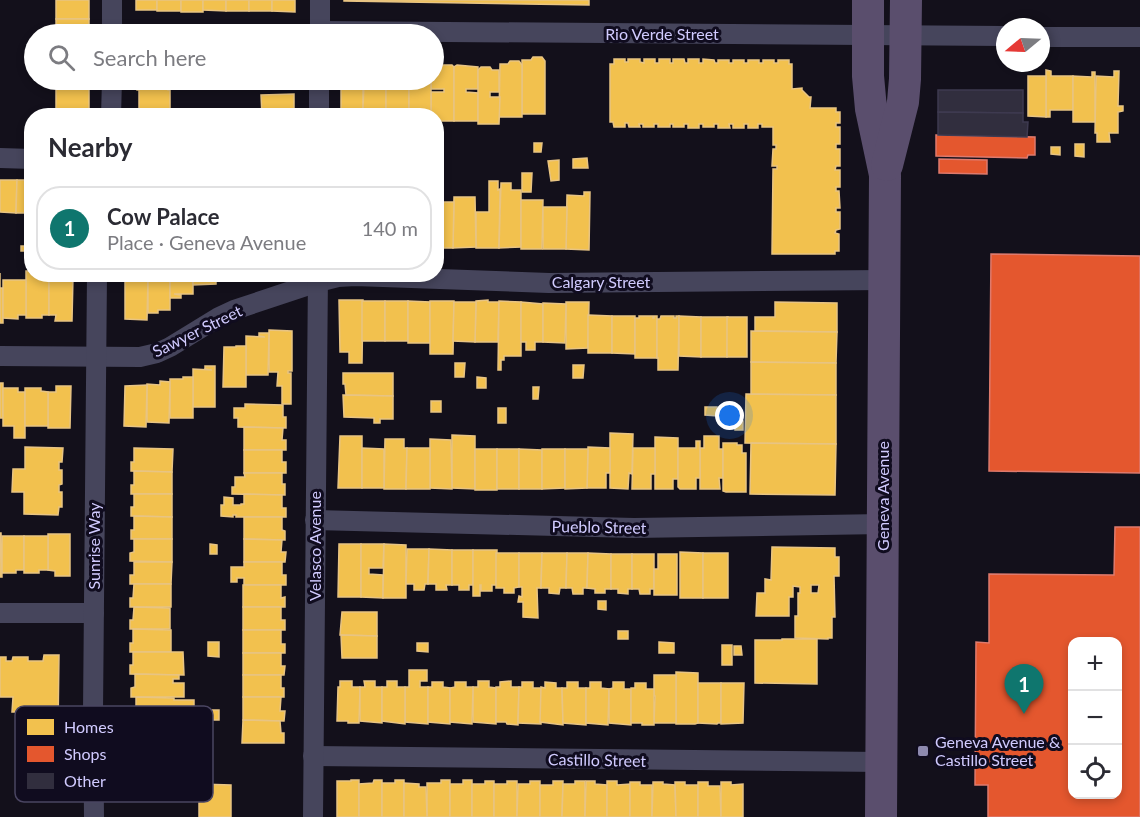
<!DOCTYPE html>
<html lang="en">
<head>
<meta charset="utf-8">
<style>
  body { margin:0; font-family:Lato,sans-serif; background:#f2f2f3; color:#2b2b33 }
  .controls { position:absolute; right:18px; bottom:18px; display:grid; overflow:hidden; border-radius:12px; box-shadow:0 3px 9px #0003 }
  .controls button { width:54px; height:54px; display:grid; place-items:center; padding:0; border:0; border-bottom:2px solid #e1e1e2; background:#fff; color:#2b2b33; font:30px sans-serif }
  .compass { position:absolute; left:996px; top:18px; width:54px; height:54px; border-radius:50%; background:#fff; box-shadow:0 3px 9px #0003; rotate:251deg }
  .you { position:absolute; left:730px; top:416px; width:21px; height:21px; margin:-15px; border:4px solid #fff; border-radius:50%; background:#1a73e8; box-shadow:0 0 0 9px #1a73e833 }
  .badge { display:grid; place-items:center; width:39px; height:39px; border-radius:50%; background:#0f766e; color:#fff; font-size:20px; font-weight:700 }
  .pin { position:absolute; translate:-50% -50px; filter:drop-shadow(0 2px 3px #0008) }
  .pin::after { content:''; position:absolute; top:32px; width:21px; height:18px; background:inherit; clip-path:polygon(0 0,100% 0,50% 100%) }
  .list { margin:0; padding:0; list-style:none }
  h2 { display:flex; justify-content:space-between; align-items:center; height:78px; margin:0; padding:0 24px; font-size:26px }
  h2 small { font-size:20px; font-weight:400; color:#7c7c81 }
  .list li { display:grid; grid-template-columns:39px 1fr auto; gap:18px; align-items:center; box-sizing:border-box; height:84px; margin:0 12px 12px; padding:0 12px; border:2px solid #e1e1e2; border-radius:24px }
  .list b { display:block; font-size:22px; white-space:nowrap }
  .list p { margin:0; font-size:20px; white-space:nowrap; color:#7c7c81 }
  .list em { font-size:20px; font-style:normal; color:#7c7c81 }
  .icon { flex:none; width:33px; height:33px; fill:none; stroke:currentColor; stroke-width:2; stroke-linecap:round; stroke-linejoin:round }
  .map { position:relative; flex:none; width:1140px; height:817px; overflow:hidden }
  .search { position:absolute; background:#fff; box-shadow:0 3px 9px #0003; left:24px; top:24px; width:420px; height:66px; display:flex; align-items:center; gap:15px; box-sizing:border-box; padding:0 21px; border-radius:33px; color:#7c7c81; font-size:22px }
  .panel { position:absolute; background:#fff; box-shadow:0 3px 9px #0003; left:24px; top:108px; width:420px; height:174px; border-radius:24px }
  .map>svg:first-child { display:block }
  .homes { fill:#f2c14e; stroke:#e8c483; stroke-width:1.5; fill-rule:evenodd }
  .shops { fill:#e4572e; stroke:#de7a6d; stroke-width:1.5; fill-rule:evenodd }
  .building { fill:#312e3e; stroke:#3e3a50; stroke-width:1.5 }
  .lines { fill:none; stroke-linecap:round; stroke-linejoin:round }
  .street { stroke:#46455c; stroke-width:20 }
  .primary { stroke:#5a4e6d; stroke-width:32 }
  .poi-dot { fill:#8e8aaf; stroke:#100c1f; stroke-width:2 }
  .labels { text-anchor:middle; stroke-width:6; stroke-linejoin:round; paint-order:stroke }
  .street-label { font-size:16px; fill:#d1cbff; stroke:#100c1f }
  .poi-label { font-size:16px; fill:#d1cbff; stroke:#100c1f; text-anchor:start }
  .key { fill:#100c1f; stroke:#4a4562; stroke-width:1.5 }
  .key-label { font-size:16px; fill:#d1cbff }
</style>
</head>
<body>
<div class="map">
<svg width="1140" height="817" viewBox="0 0 1140 817">
  <rect width="100%" height="100%" fill="#13101b"/>
  <g class="homes">
    <rect x="56" y="0" width="33" height="19"/>
    <rect x="136" y="0" width="21" height="10"/>
    <rect x="157" y="0" width="24" height="11"/>
    <rect x="181" y="0" width="22" height="12"/>
    <polygon points="203,0 226,0 226,11 203,10"/>
    <rect x="226" y="0" width="23" height="11"/>
    <rect x="249" y="0" width="23" height="11"/>
    <polygon points="272,0 295,0 295,12 272,11"/>
    <polygon points="344,0 589,0 589,5 344,1"/>
    <rect x="56" y="19" width="33" height="15"/>
    <polygon points="533,57 542,57 545,61 545,114 522,114 522,60 531,60"/>
    <polygon points="614,59 625,59 625,62 628,62 628,59 640,59 640,62 644,63 644,59 655,59 655,63 659,63 659,59 670,59 670,63 673,63 673,59 684,59 685,63 688,63 688,59 699,59 699,63 703,63 703,59 714,60 715,63 718,63 718,60 729,60 729,63 733,63 733,60 744,60 744,63 748,63 748,60 759,60 759,63 763,63 763,60 774,60 774,63 778,63 778,60 789,60 789,64 792,64 792,89 802,88 802,90 809,97 811,97 810,108 836,108 836,112 840,112 840,123 836,123 836,127 840,127 840,144 836,144 836,149 840,149 840,166 836,166 835,170 840,170 840,187 836,187 836,191 839,191 840,208 836,208 836,212 840,212 840,229 836,230 835,233 839,234 839,251 835,251 835,254 772,254 773,169 777,169 777,166 772,166 773,149 776,149 776,145 773,145 773,127 762,127 762,124 758,124 758,128 748,128 748,124 744,124 744,128 733,128 733,124 729,124 730,128 718,128 718,124 714,124 714,127 703,127 703,124 699,124 699,128 688,128 688,124 684,124 684,127 673,127 673,124 670,124 670,127 658,127 658,124 654,124 654,127 643,127 643,124 639,124 640,127 629,127 628,123 625,123 625,127 614,127 613,122 610,122 610,64 614,64"/>
    <polygon points="510,61 519,61 522,65 522,117 499,117 500,64 508,64"/>
    <polygon points="443,65 452,65 454,67 454,121 436,121 436,116 431,116 431,92 444,92 444,89 431,89 431,80 434,80 434,67 441,67"/>
    <polygon points="457,65 478,67 478,89 466,89 466,92 478,93 478,121 454,121 454,67"/>
    <polygon points="481,67 490,67 492,70 499,70 499,92 490,92 490,97 500,97 499,124 478,124 478,70"/>
    <polygon points="1046,70 1051,71 1051,76 1073,76 1073,110 1050,110 1050,117 1046,117"/>
    <polygon points="1114,71 1119,71 1118,106 1123,106 1123,111 1118,112 1118,133 1109,133 1110,142 1097,142 1097,133 1095,133 1096,76 1114,77"/>
    <polygon points="1092,72 1095,72 1095,122 1073,122 1073,76 1092,77"/>
    <polygon points="1028,76 1046,76 1046,117 1028,116"/>
    <rect x="56" y="80" width="33" height="6"/>
    <polygon points="137,80 168,80 168,90 170,90 170,116 139,116 139,90 137,90"/>
    <rect x="341" y="80" width="22" height="30"/>
    <polygon points="363,80 386,80 386,109 363,109 364,84 374,84 374,81"/>
    <polygon points="386,80 409,80 409,111 386,110 386,85 398,85 398,82 386,82"/>
    <polygon points="409,80 431,80 431,114 421,114 421,111 409,111 409,85 420,85 420,83 409,83"/>
    <rect x="56" y="86" width="33" height="30"/>
    <polygon points="294,94 294,116 262,116 261,95"/>
    <polygon points="534,143 542,143 541,152 534,152"/>
    <polygon points="1075,144 1084,144 1084,157 1075,156"/>
    <polygon points="1051,147 1060,147 1060,155 1051,154"/>
    <polygon points="587,158 588,168 573,168 573,159"/>
    <polygon points="559,160 559,180 551,181 548,161"/>
    <polygon points="522,173 532,173 531,192 522,192"/>
    <polygon points="0,180 17,180 16,213 0,212"/>
    <polygon points="17,180 32,180 32,213 16,213"/>
    <polygon points="489,181 498,181 498,190 500,189 499,248 476,248 476,212 489,212"/>
    <polygon points="501,183 511,183 511,190 521,190 521,247 499,248"/>
    <polygon points="584,192 590,192 589,250 566,249 567,195 584,196"/>
    <polygon points="454,197 475,197 476,247 453,248"/>
    <polygon points="521,200 543,200 542,249 521,249"/>
    <polygon points="442,202 454,202 453,248 441,248 442,246 436,246 436,212 442,212"/>
    <polygon points="543,207 567,207 566,249 543,249"/>
    <polygon points="26,233 32,233 32,256 26,256 26,251 21,251 21,246 26,246"/>
    <polygon points="26,271 32,271 32,274 49,274 49,315 42,315 42,318 26,318"/>
    <polygon points="0,273 0,288 3,288 3,323 0,323"/>
    <polygon points="49,274 71,274 71,277 73,277 72,321 55,321 56,315 49,315"/>
    <polygon points="125,274 147,274 148,277 147,320 125,319"/>
    <polygon points="148,274 170,274 170,310 158,310 158,313 148,313"/>
    <polygon points="170,274 193,274 193,294 174,294 181,295 181,298 170,298"/>
    <polygon points="193,274 216,274 216,284 193,285"/>
    <polygon points="3,280 26,280 26,315 18,315 18,319 3,318"/>
    <polygon points="339,300 363,300 362,363 349,363 349,352 340,352"/>
    <polygon points="488,300 488,302 499,302 498,342 475,342 476,301"/>
    <rect x="362" y="301" width="23" height="40"/>
    <rect x="385" y="301" width="23" height="40"/>
    <polygon points="408,301 430,302 430,343 408,343"/>
    <polygon points="430,301 454,301 453,354 430,354"/>
    <polygon points="499,301 521,302 521,356 504,356 504,360 501,360 501,370 498,370"/>
    <polygon points="454,302 476,302 475,342 453,341"/>
    <polygon points="521,302 543,304 543,342 535,342 535,350 526,350 526,342 521,342"/>
    <polygon points="566,302 589,302 588,348 566,349"/>
    <polygon points="775,302 837,303 837,332 755,331 755,317 775,317"/>
    <polygon points="543,303 566,304 565,343 543,342"/>
    <polygon points="588,315 612,316 612,353 588,353"/>
    <polygon points="612,316 635,316 635,354 612,353"/>
    <polygon points="639,316 653,316 653,318 654,318 654,316 657,316 657,358 635,358 635,318 639,318"/>
    <polygon points="661,316 674,316 674,318 676,318 676,316 679,316 678,370 658,370 658,358 657,358 657,319 660,319"/>
    <polygon points="679,316 701,317 701,357 679,356"/>
    <polygon points="701,317 728,317 727,357 701,357"/>
    <rect x="727" y="317" width="20" height="40"/>
    <polygon points="269,330 292,331 292,371 288,371 288,373 291,373 291,404 282,404 282,386 277,386 278,372 269,372"/>
    <polygon points="751,331 837,332 836,363 751,362"/>
    <polygon points="259,333 269,333 268,375 246,375 246,336 265,337 259,336"/>
    <polygon points="236,346 246,346 246,387 223,387 224,347 236,347"/>
    <polygon points="751,362 836,363 836,395 751,394"/>
    <polygon points="455,363 465,363 464,377 455,377"/>
    <polygon points="573,365 584,365 583,378 573,378"/>
    <polygon points="205,366 215,366 215,407 193,407 193,369 212,370 205,369"/>
    <polygon points="343,373 393,373 393,396 346,395 345,384 343,384"/>
    <polygon points="183,377 193,377 193,418 170,418 170,379 183,379"/>
    <polygon points="477,377 486,378 486,388 477,388"/>
    <polygon points="160,381 170,382 169,423 147,422 147,384 160,385"/>
    <rect x="0" y="383" width="3" height="35"/>
    <polygon points="147,385 146,427 124,426 125,386"/>
    <polygon points="56,386 71,386 70,428 48,428 48,392 56,392"/>
    <polygon points="533,387 539,387 538,399 533,399"/>
    <polygon points="3,388 18,388 18,392 25,392 25,438 14,438 14,426 3,426"/>
    <polygon points="25,388 41,388 41,391 48,392 48,426 25,426"/>
    <polygon points="746,394 836,395 836,444 745,443"/>
    <polygon points="343,395 393,396 393,419 380,419 380,423 374,423 374,418 344,417"/>
    <rect x="431" y="401" width="10" height="11"/>
    <polygon points="245,404 283,405 283,417 286,417 286,428 238,427 238,418 234,418 234,408 245,408"/>
    <polygon points="705,407 717,407 717,416 705,415"/>
    <rect x="498" y="408" width="8" height="15"/>
    <rect x="735" y="421" width="8" height="9"/>
    <polygon points="244,427 283,428 282,440 286,440 286,450 244,450"/>
    <polygon points="610,433 633,434 632,474 629,473 628,489 610,488"/>
    <polygon points="452,435 475,436 475,489 452,488"/>
    <polygon points="340,436 362,436 362,488 338,488"/>
    <polygon points="704,436 719,436 719,449 723,449 723,478 719,478 720,489 700,489 700,448 704,448"/>
    <polygon points="655,437 678,438 678,479 673,479 673,489 655,489"/>
    <polygon points="385,439 404,439 404,448 407,448 406,489 384,489"/>
    <polygon points="430,439 451,440 452,489 430,488"/>
    <polygon points="696,441 700,441 700,478 696,478 696,489 680,489 678,487 678,448 696,448"/>
    <polygon points="723,443 737,443 737,445 742,445 742,453 746,453 746,492 726,492 723,491"/>
    <polygon points="751,443 836,444 835,495 750,494"/>
    <polygon points="25,447 63,448 62,462 59,462 59,470 62,470 62,484 59,485 59,492 62,492 62,507 59,507 58,515 24,514 24,492 12,492 13,469 25,469"/>
    <polygon points="588,447 610,448 610,473 606,473 606,488 587,488"/>
    <polygon points="134,448 173,449 172,472 131,471 131,462 134,462"/>
    <polygon points="362,448 384,449 384,488 362,488"/>
    <polygon points="407,448 430,448 430,489 406,489"/>
    <polygon points="633,448 655,448 655,474 651,474 651,489 632,489"/>
    <rect x="475" y="449" width="22" height="41"/>
    <rect x="497" y="449" width="22" height="40"/>
    <polygon points="519,449 542,450 542,489 519,489"/>
    <polygon points="542,449 565,449 565,488 542,489"/>
    <polygon points="565,449 588,449 587,488 565,489"/>
    <polygon points="244,450 282,450 282,462 286,462 286,473 244,473"/>
    <polygon points="134,471 172,472 172,494 131,494 131,485 134,485"/>
    <polygon points="244,473 282,473 282,484 285,484 285,495 232,494 232,487 235,487 235,477 245,477"/>
    <polygon points="134,494 172,494 172,517 131,516 131,507 134,507"/>
    <polygon points="244,494 282,495 282,508 286,508 286,517 236,517 236,515 233,515 233,517 221,516 221,505 224,505 224,497 233,498 233,505 241,505 241,504 244,504"/>
    <polygon points="134,516 172,517 172,539 131,539 131,530 134,530"/>
    <polygon points="244,517 282,517 282,530 285,531 285,540 244,539"/>
    <polygon points="0,533 1,533 2,577 0,577"/>
    <polygon points="48,534 70,534 70,576 55,576 55,571 48,570"/>
    <polygon points="2,536 24,536 24,570 16,570 16,573 2,573"/>
    <polygon points="24,536 48,536 48,570 39,570 39,573 24,573"/>
    <polygon points="134,539 172,539 172,562 130,561 130,553 134,552"/>
    <polygon points="244,539 282,540 281,552 286,552 285,562 244,562"/>
    <polygon points="210,544 217,545 217,554 210,554"/>
    <polygon points="339,544 361,544 361,597 338,597"/>
    <polygon points="361,544 384,544 383,568 369,568 369,574 383,575 383,598 361,597"/>
    <polygon points="384,544 406,545 406,598 383,598"/>
    <path d="M772,547L835,548V557H839V576H834L835,617H832V638H828V639L795,638V616H798V593H800V587L793,586V597H789V616H756L757,593H765V579L771,580ZM811,585H819L818,593H811Z"/>
    <polygon points="407,549 429,549 428,584 425,584 424,590 414,590 414,584 406,584"/>
    <polygon points="429,549 452,550 452,585 446,585 447,590 436,590 436,584 428,584"/>
    <polygon points="452,550 473,550 473,585 469,585 469,590 459,590 459,585 452,585"/>
    <polygon points="473,550 497,550 496,585 492,585 492,591 481,591 481,585 480,585 480,596 473,596"/>
    <polygon points="680,552 703,553 703,598 680,598"/>
    <polygon points="496,553 519,553 519,587 514,588 514,593 504,593 504,588 496,588"/>
    <polygon points="519,553 542,553 541,588 537,588 538,618 523,617 523,602 518,602 519,596 522,597 522,587 519,587"/>
    <polygon points="542,553 567,553 566,588 560,588 559,594 549,593 549,588 541,588"/>
    <polygon points="567,553 588,553 587,588 583,588 583,594 573,594 572,588 566,588"/>
    <polygon points="588,553 611,554 611,589 605,589 605,593 595,593 595,589 587,588"/>
    <rect x="703" y="553" width="25" height="45"/>
    <polygon points="611,554 632,554 632,589 628,589 628,594 618,593 618,589 611,589"/>
    <polygon points="632,554 654,554 654,589 650,589 650,594 640,594 639,589 632,589"/>
    <polygon points="658,554 677,554 677,595 654,595 654,569 658,569"/>
    <polygon points="134,562 172,562 171,584 130,584 130,575 134,575"/>
    <polygon points="244,562 282,562 282,575 286,575 286,585 244,585 244,578 237,578 237,582 231,582 231,567 244,567"/>
    <polygon points="134,584 171,584 171,607 130,607 130,598 133,598"/>
    <polygon points="243,585 281,585 281,598 285,597 285,607 243,607"/>
    <polygon points="598,601 606,601 606,610 598,609"/>
    <polygon points="134,607 170,608 170,629 130,629 130,620 133,620"/>
    <polygon points="243,607 281,607 281,620 285,620 285,630 243,630"/>
    <polygon points="342,612 377,612 377,636 340,635"/>
    <polygon points="133,629 171,630 171,652 130,652 130,643 133,643"/>
    <polygon points="243,630 281,630 281,644 285,644 285,653 243,653"/>
    <rect x="618" y="631" width="10" height="8"/>
    <polygon points="341,635 377,636 377,658 342,658"/>
    <polygon points="782,639 817,639 817,684 755,683 755,640 782,640"/>
    <polygon points="208,642 219,642 219,657 208,656"/>
    <polygon points="659,642 674,643 674,653 659,653"/>
    <polygon points="417,643 428,643 428,652 417,651"/>
    <rect x="722" y="645" width="10" height="20"/>
    <polygon points="734,646 741,646 742,655 734,655"/>
    <polygon points="133,652 183,652 184,675 130,674 130,665 133,665"/>
    <polygon points="243,653 281,653 281,666 285,666 284,675 243,675"/>
    <polygon points="44,655 59,655 58,729 50,728 50,716 35,716 35,712 12,712 13,697 0,697 0,657 6,657 6,661 12,661 13,657 28,657 28,661 43,661"/>
    <polygon points="409,670 427,670 427,681 420,681 420,687 428,687 428,724 405,722 405,687 409,687"/>
    <polygon points="676,672 698,673 698,723 695,724 676,724"/>
    <polygon points="135,674 179,675 179,679 173,679 173,683 184,683 184,697 131,697 131,688 135,687"/>
    <polygon points="243,675 281,675 281,688 284,688 284,697 243,697"/>
    <polygon points="654,675 676,675 676,723 654,723 655,696 654,696"/>
    <polygon points="340,681 352,681 352,687 360,687 359,723 348,723 348,721 337,721 338,687 340,687"/>
    <polygon points="364,681 375,681 375,687 382,687 382,723 360,721 360,687 365,687"/>
    <polygon points="387,681 397,681 397,687 405,687 405,724 382,721 382,687 387,687"/>
    <polygon points="478,681 489,681 489,687 496,688 496,724 473,722 473,687 478,687"/>
    <polygon points="511,681 511,687 519,687 518,725 507,724 506,722 496,722 496,687 500,687 500,682"/>
    <polygon points="432,682 443,682 443,687 450,688 450,724 428,722 428,687 432,687"/>
    <polygon points="455,682 466,682 466,687 473,687 472,724 450,722 450,688 455,687"/>
    <polygon points="522,682 533,682 533,688 541,688 541,724 518,723 519,687 522,687"/>
    <polygon points="545,682 556,683 556,688 562,688 563,725 540,722 541,687 545,688"/>
    <polygon points="567,682 578,682 578,688 586,688 586,725 563,723 562,688 567,688"/>
    <polygon points="590,682 601,682 601,688 609,689 608,725 586,723 586,688 590,688"/>
    <polygon points="613,682 624,682 624,689 631,689 631,725 609,723 609,689 613,688"/>
    <polygon points="635,683 646,683 646,689 654,689 654,725 642,725 642,723 631,723 631,688 635,688"/>
    <polygon points="698,683 721,683 721,723 718,723 717,724 698,723"/>
    <polygon points="721,683 744,683 743,723 721,724"/>
    <polygon points="136,697 174,698 174,700 194,700 194,720 133,720 133,711 136,711"/>
    <polygon points="243,697 281,697 280,711 285,711 284,721 243,720"/>
    <rect x="209" y="710" width="10" height="10"/>
    <polygon points="243,720 280,721 281,733 284,733 284,743 242,743"/>
    <polygon points="351,780 359,780 359,817 337,817 337,781 351,781"/>
    <polygon points="374,780 382,780 382,817 359,817 359,784 373,783"/>
    <polygon points="395,780 404,780 404,817 382,817 382,783 395,783"/>
    <polygon points="441,780 450,780 450,817 427,817 427,783 441,783"/>
    <polygon points="463,780 472,780 472,817 450,817 450,784 463,784"/>
    <polygon points="485,781 494,781 494,817 472,817 472,784 485,784"/>
    <polygon points="507,781 517,781 517,817 494,817 494,784 507,784"/>
    <polygon points="530,781 540,781 540,817 517,817 518,784 530,784"/>
    <polygon points="553,781 563,781 562,817 540,817 540,785 553,785"/>
    <polygon points="575,781 585,781 585,817 562,817 563,784 575,784"/>
    <polygon points="586,781 595,781 595,784 607,785 607,817 585,817"/>
    <polygon points="607,781 617,781 617,785 630,784 630,817 607,817"/>
    <polygon points="630,782 640,782 640,785 652,785 652,817 630,817"/>
    <polygon points="653,782 663,782 663,784 675,785 676,817 652,817"/>
    <polygon points="675,782 685,782 685,785 698,785 698,817 676,817"/>
    <polygon points="698,782 708,782 708,786 720,786 721,817 698,817"/>
    <polygon points="721,782 731,782 731,785 743,784 743,817 721,817"/>
    <polygon points="404,783 419,784 419,787 426,787 427,817 404,817"/>
    <polygon points="199,784 231,785 231,817 199,817"/>
  </g>
  <g class="shops">
    <polygon points="936,135 1035,137 1035,155 1028,155 1027,158 936,156"/>
    <polygon points="939,159 987,160 987,174 939,173"/>
    <polygon points="991,254 1140,256 1140,473 989,471"/>
    <path d="M1115,527H1140V817H988V785H975L976,642L989,643V574L1114,575ZM1072,642H1118V794H1072Z"/>
  </g>
  <g class="building">
    <polygon points="938,90 1023,90 1023,113 938,112"/>
    <polygon points="938,112 1023,113 1023,122 1028,122 1027,137 938,135"/>
  </g>
  <g class="lines">
    <g class="street">
      <polyline points="320,31 1005,36"/>
      <polyline points="112,34 112,0"/>
      <polyline points="320,34 320,0"/>
      <polyline points="1041,37 1140,37"/>
      <polyline points="111,116 112,80"/>
      <polyline points="319,116 319,80"/>
      <polyline points="0,158 32,159"/>
      <polyline points="0,356 140,357 157,353 170,347 219,317 234,310 318,282 338,277 355,276 549,283 885,280"/>
      <polyline points="315,520 634,528 883,524"/>
      <polyline points="0,613 94,613"/>
      <polyline points="313,756 881,762"/>
      <polyline points="94,817 93,711 97,274"/>
      <polyline points="313,817 318,274"/>
    </g>
    <g class="primary">
      <polyline points="868,0 868,76 871,109 885,175 881,817"/>
      <polyline points="887,165 903,102 905,79 906,0"/>
    </g>
  </g>
  <rect class="poi-dot" x="917" y="745" width="12" height="12" rx="3"/>
  <g class="labels">
    <g class="street-label">
      <text x="662" y="40">Rio Verde Street</text>
      <text x="601" y="288">Calgary Street</text>
      <text transform="translate(197 331) rotate(-26)" y="6">Sawyer Street</text>
      <text transform="translate(883 496) rotate(-90)" y="6">Geneva Avenue</text>
      <text transform="translate(599 527) rotate(1)" y="6">Pueblo Street</text>
      <text transform="translate(94 546) rotate(-90)" y="6">Sunrise Way</text>
      <text transform="translate(315 546) rotate(-90)" y="6">Velasco Avenue</text>
      <text transform="translate(597 760) rotate(1)" y="6">Castillo Street</text>
    </g>
    <g class="poi-label">
      <text x="935" y="748">Geneva Avenue &amp;<tspan x="935" dy="18">Castillo Street</tspan></text>
    </g>
  </g>
  <rect x="15" y="706" width="198" height="96" rx="9" class="key"/>
  <rect x="27" y="719" width="27" height="16" fill="#f2c14e"/>
  <rect x="27" y="746" width="27" height="16" fill="#e4572e"/>
  <rect x="27" y="773" width="27" height="16" fill="#312e3e"/>
  <g class="key-label">
    <text x="64" y="733">Homes</text>
    <text x="64" y="760">Shops</text>
    <text x="64" y="787">Other</text>
  </g>
</svg>
<div class="controls">
<button>+</button>
<button>−</button>
<button><svg class="icon" aria-label="locate" viewBox="0 0 24 24"><circle cx="12" cy="12" r="6"/><path d="M12 2v4M12 18v4M2 12h4M18 12h4"/></svg></button>
</div>
<svg class="compass" viewBox="-18 -18 36 36"><path d="M0-13l5 13h-10z" fill="#e53935"/><path d="M0 13l5-13h-10z" fill="#7c7c81"/></svg>
<div class="you"></div>
<div class="pin badge" style="left:1024px;top:714px">1</div>
<div class="search"><svg class="icon" aria-label="search" viewBox="0 0 24 24"><circle cx="10" cy="10" r="6"/><path d="M15 15l6 6"/></svg>Search here</div>
<section class="panel">
<h2>Nearby<small></small></h2>
<ul class="list">
<li><span class="badge">1</span><div><b>Cow Palace</b><p>Place · Geneva Avenue</p></div><em>140 m</em></li>
</ul>
</section>
</div>
</body>
</html>
